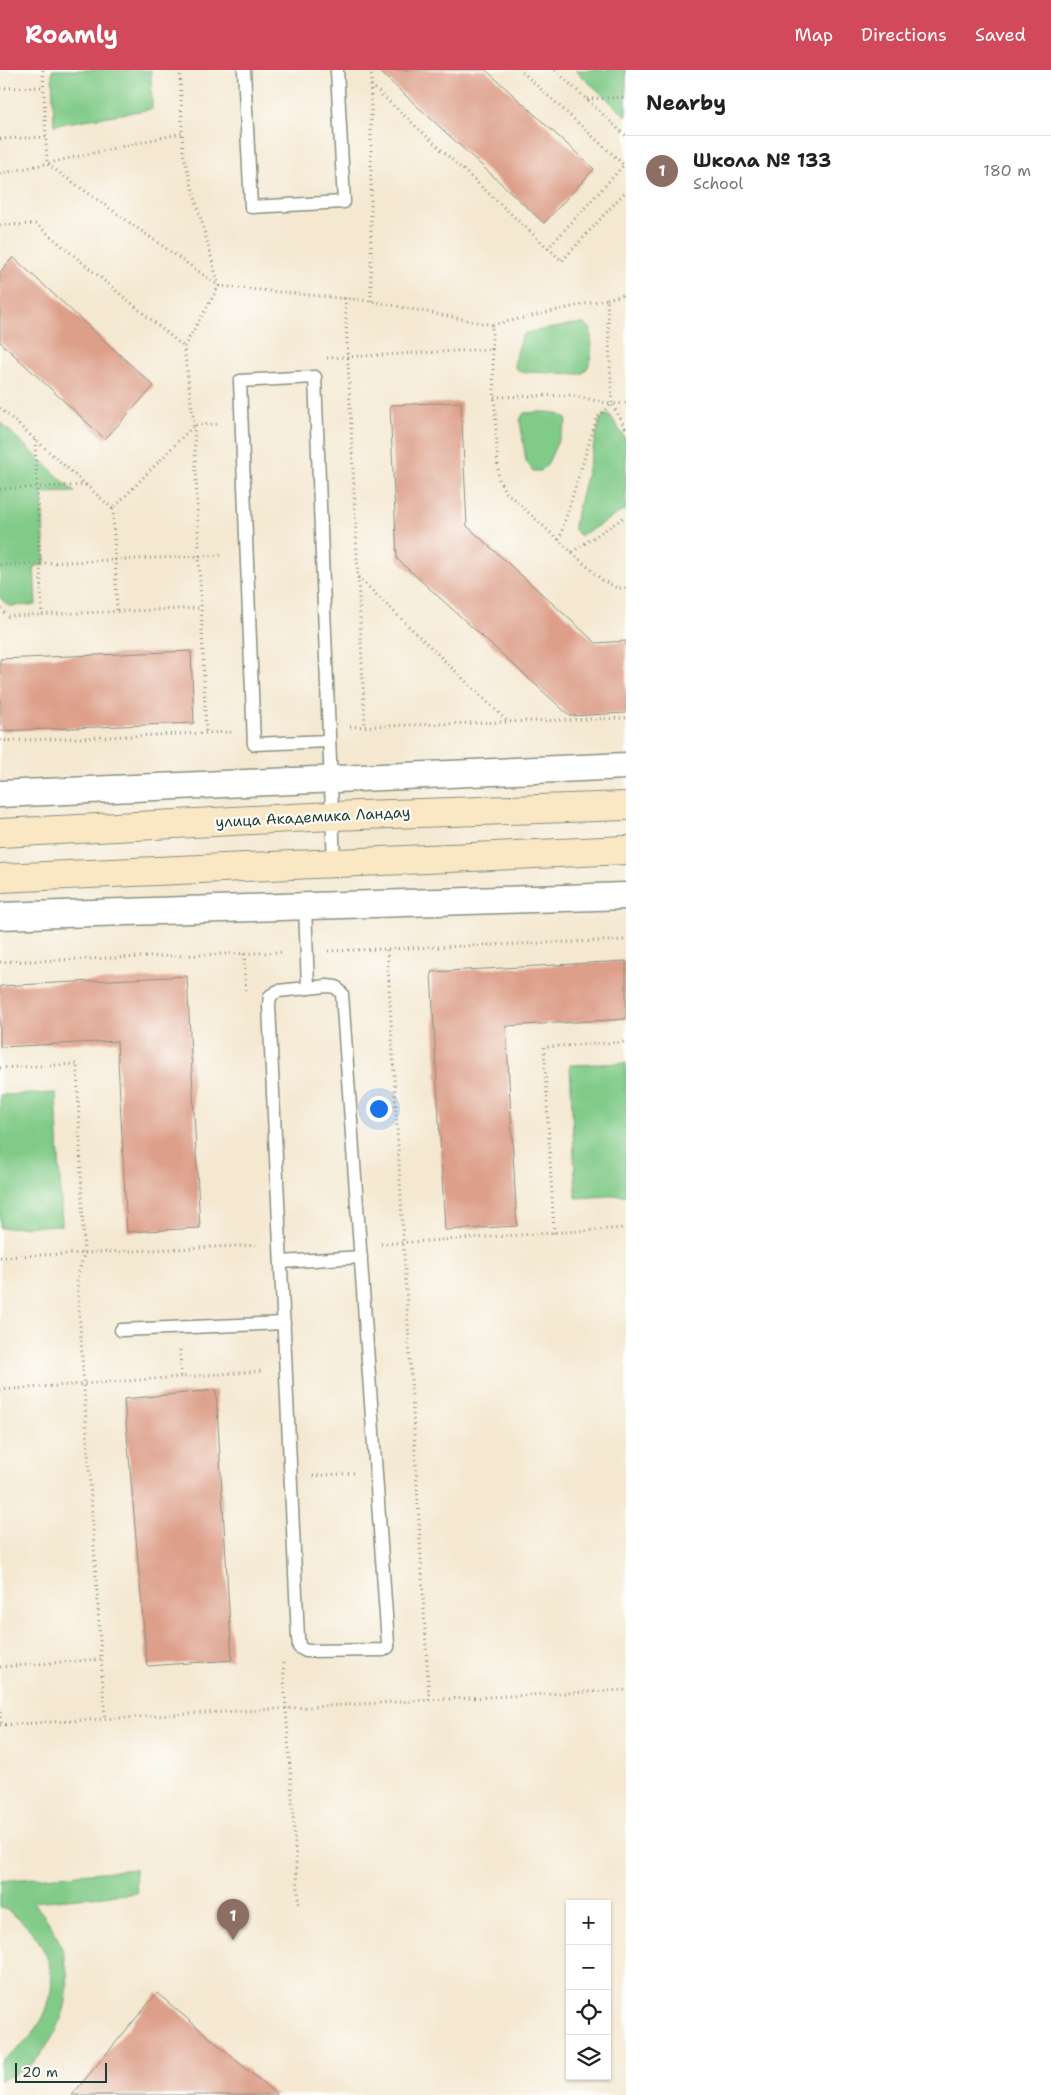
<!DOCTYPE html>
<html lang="en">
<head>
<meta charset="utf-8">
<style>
  body { margin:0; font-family:"Shantell Sans",sans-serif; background:#f6f6f6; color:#222 }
  .controls { position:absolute; right:15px; bottom:15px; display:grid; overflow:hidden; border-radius:0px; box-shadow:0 1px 4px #0004 }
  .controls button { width:45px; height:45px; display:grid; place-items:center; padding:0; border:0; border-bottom:1px solid #e0e0e0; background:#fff; color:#222; font:25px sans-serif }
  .scale { position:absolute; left:15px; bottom:12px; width:92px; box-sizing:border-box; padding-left:5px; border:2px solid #1f3d34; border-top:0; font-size:14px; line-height:18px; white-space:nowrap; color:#1f3d34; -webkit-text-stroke:4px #fdfcf7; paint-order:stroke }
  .you { position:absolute; left:378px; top:1038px; width:18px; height:18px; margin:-12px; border:4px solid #fff; border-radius:50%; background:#1a73e8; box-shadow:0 0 0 8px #1a73e833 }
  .badge { display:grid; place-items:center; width:32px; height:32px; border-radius:50%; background:#d1495b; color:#fff; font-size:16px; font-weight:700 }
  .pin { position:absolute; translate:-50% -41px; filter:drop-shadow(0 1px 2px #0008) }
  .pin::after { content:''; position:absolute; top:26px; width:18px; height:15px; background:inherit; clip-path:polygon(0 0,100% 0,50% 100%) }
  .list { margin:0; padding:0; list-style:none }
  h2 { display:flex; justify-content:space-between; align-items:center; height:65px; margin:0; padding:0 20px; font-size:21px }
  h2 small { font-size:16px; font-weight:400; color:#767676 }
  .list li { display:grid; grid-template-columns:32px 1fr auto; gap:15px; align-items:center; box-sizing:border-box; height:70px; padding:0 20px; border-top:1px solid #e0e0e0 }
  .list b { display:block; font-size:19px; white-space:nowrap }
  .list p { margin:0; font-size:16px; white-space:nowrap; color:#767676 }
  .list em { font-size:16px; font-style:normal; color:#767676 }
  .icon { flex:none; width:28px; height:28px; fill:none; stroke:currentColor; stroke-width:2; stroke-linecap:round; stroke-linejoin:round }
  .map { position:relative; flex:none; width:626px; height:2025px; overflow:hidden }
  header { display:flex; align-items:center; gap:30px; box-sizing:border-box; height:70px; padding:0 25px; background:#d1495b; color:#fff }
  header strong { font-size:24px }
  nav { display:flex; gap:28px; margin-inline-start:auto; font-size:18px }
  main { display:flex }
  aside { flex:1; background:#fff }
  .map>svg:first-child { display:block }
  .green { fill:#81cb88; stroke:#50845e }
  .building { fill:#dd9f89 }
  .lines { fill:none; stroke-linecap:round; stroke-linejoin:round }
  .lane-casing { stroke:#8a9282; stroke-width:15 }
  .street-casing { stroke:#8a9282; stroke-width:29 }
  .secondary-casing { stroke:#8a9282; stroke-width:30 }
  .path { stroke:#8a9282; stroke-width:3; stroke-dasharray:1 4; stroke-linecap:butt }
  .lane { stroke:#fff; stroke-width:12 }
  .street { stroke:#fff; stroke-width:26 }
  .secondary { stroke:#fae7c3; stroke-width:28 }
  .labels { text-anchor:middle; stroke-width:4.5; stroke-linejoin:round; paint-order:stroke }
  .street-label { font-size:15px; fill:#1f3d34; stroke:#fdfcf7 }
</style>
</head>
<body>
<header>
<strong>Roamly</strong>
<nav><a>Map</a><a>Directions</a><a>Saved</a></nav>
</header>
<main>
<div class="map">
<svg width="626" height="2025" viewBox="0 0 626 2025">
  <rect width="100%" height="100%" fill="#fdfcf7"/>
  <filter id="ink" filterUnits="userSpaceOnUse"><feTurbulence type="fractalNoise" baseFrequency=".02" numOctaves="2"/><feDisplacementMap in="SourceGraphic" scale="10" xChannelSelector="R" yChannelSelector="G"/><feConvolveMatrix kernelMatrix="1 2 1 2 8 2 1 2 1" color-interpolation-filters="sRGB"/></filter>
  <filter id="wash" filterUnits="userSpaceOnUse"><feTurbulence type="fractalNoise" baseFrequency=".0096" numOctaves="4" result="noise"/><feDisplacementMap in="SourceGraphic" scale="20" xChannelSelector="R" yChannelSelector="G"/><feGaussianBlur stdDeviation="1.12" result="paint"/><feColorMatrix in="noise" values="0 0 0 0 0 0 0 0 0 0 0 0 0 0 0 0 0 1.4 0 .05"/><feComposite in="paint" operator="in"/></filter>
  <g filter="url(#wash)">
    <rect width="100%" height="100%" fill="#f4e8d1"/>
    <g class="green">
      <polygon points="52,0 151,0 152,39 54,55"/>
      <polygon points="575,0 626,0 626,46"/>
      <path d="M574,254H584L591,259C590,274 595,294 582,304L521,302L516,299L514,294L522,266L526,263Z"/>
      <path d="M524,343C536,342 561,339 567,351L547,395L541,401H533L526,391L520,350Z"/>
      <polygon points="604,345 610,345 612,348 626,370 626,439 582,465 579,465 574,459 574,455 600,350"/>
      <polygon points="0,352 75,422 42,423 45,495 34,496 36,535 9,536 0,528"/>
      <polygon points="626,993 626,1125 576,1128 570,995"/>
      <polygon points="56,1023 62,1155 0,1158 0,1025"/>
      <path d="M135,1799L137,1823L32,1832C70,1869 80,1925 50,1971C45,1978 40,1987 34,1992C24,2001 12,2006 0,2010V1992C49,1963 71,1906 30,1860C21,1850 12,1842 0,1837V1811Z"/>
    </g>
    <g id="blocks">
      <g class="building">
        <polygon points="378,0 486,0 594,99 544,153"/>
        <polygon points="13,187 154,316 105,369 0,272 0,202"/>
        <polygon points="461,332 467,456 596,573 626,571 626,643 570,646 397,489 390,335"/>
        <polygon points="191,581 194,653 0,661 0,589"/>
        <polygon points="626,891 626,949 506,956 517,1156 445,1160 431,902"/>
        <polygon points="187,906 200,1158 127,1162 117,971 0,977 0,916"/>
        <polygon points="216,1320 232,1590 147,1596 124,1329"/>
        <polygon points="157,1923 277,2025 72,2025"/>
      </g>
    </g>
  </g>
  <g filter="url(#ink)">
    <use href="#blocks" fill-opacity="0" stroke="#8a9282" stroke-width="1"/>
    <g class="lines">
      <g class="lane-casing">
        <g id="lane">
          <polyline points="244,0 251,137 344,132 337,0"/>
          <polyline points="329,671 254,674 240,311 315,307 334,793"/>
          <polyline points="305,836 308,918"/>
          <polygon points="327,916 336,917 342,924 388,1573 388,1577 383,1580 306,1581 299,1577 298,1568 269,935 270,926 278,921"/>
          <polyline points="281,1192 361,1187"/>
          <polyline points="121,1260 284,1253"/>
        </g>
      </g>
      <g class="street-casing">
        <g id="street">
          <polyline points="0,724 626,696"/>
          <polyline points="0,846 626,826"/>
        </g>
      </g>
      <g class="secondary-casing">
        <g id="secondary">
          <polyline points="0,763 332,746 626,736"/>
          <polyline points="0,808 626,780"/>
        </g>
      </g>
      <g class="path">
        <polyline points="43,0 47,94 219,216 371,231 492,255"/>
        <polyline points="180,0 183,83 219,216 184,277 194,355 206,663"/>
        <polyline points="555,0 626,66"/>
        <polyline points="371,15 548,178 624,95 520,0"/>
        <polyline points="0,18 44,17"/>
        <polyline points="587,29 626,27"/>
        <polyline points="0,69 46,67"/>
        <polyline points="0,104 182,63"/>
        <polyline points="0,155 36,154 184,277"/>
        <polyline points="548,178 562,191 626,121"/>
        <polyline points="345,228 365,656"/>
        <polyline points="607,229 626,224"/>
        <polyline points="371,231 371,0"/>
        <polyline points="492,279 498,399 499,410 505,421 602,510 617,518 626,518"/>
        <polyline points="327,288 492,279 492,255 607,229 612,334 626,333"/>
        <polyline points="494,327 570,325 611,334"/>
        <polyline points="0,338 113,439 194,355 220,354"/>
        <polyline points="35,370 42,545"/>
        <polyline points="0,419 86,415"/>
        <polyline points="113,439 117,541"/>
        <polyline points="559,470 597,347 612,334 626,359"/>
        <polyline points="572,482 626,446"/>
        <polyline points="0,495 224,485"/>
        <polyline points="358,507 508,652"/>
        <polyline points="0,539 8,546 201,538"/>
        <polyline points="350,657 626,648"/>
        <polyline points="0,671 232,662"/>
        <polyline points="328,881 626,870"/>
        <polyline points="244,884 246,923"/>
        <polyline points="0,892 284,882"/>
        <polyline points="0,998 77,994 84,1184 77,1208 105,1649"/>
        <polyline points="554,1163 544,977 626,972"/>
        <polyline points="381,1174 626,1158"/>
        <polyline points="0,1187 259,1175"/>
        <polyline points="180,1280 181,1307"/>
        <polyline points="0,1320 264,1301"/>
        <polyline points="313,1406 354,1403"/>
        <polyline points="283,1593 299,1835"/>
        <polyline points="0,1597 101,1589"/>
        <polyline points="429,1630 626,1620"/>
        <polyline points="0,1642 1,1655"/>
        <polyline points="0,1655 429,1630 387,879"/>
      </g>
      <use href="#lane" class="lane"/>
      <use href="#street" class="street"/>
      <use href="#secondary" class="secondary"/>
    </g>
  </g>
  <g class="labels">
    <g class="street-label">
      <text transform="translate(313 747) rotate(-3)" y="5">улица Академика Ландау</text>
    </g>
  </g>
</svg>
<div class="controls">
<button>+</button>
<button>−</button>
<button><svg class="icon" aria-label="locate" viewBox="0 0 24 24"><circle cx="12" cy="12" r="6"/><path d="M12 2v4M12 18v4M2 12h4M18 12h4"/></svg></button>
<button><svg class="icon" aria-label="layers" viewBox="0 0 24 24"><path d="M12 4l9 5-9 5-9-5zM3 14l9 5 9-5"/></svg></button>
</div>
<div class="scale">20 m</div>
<div class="you"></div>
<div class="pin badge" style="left:233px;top:1870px;background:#8d6e63">1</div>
</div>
<aside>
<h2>Nearby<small></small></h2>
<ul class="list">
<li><span class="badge" style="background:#8d6e63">1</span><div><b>Школа № 133</b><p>School</p></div><em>180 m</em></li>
</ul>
</aside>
</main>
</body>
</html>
